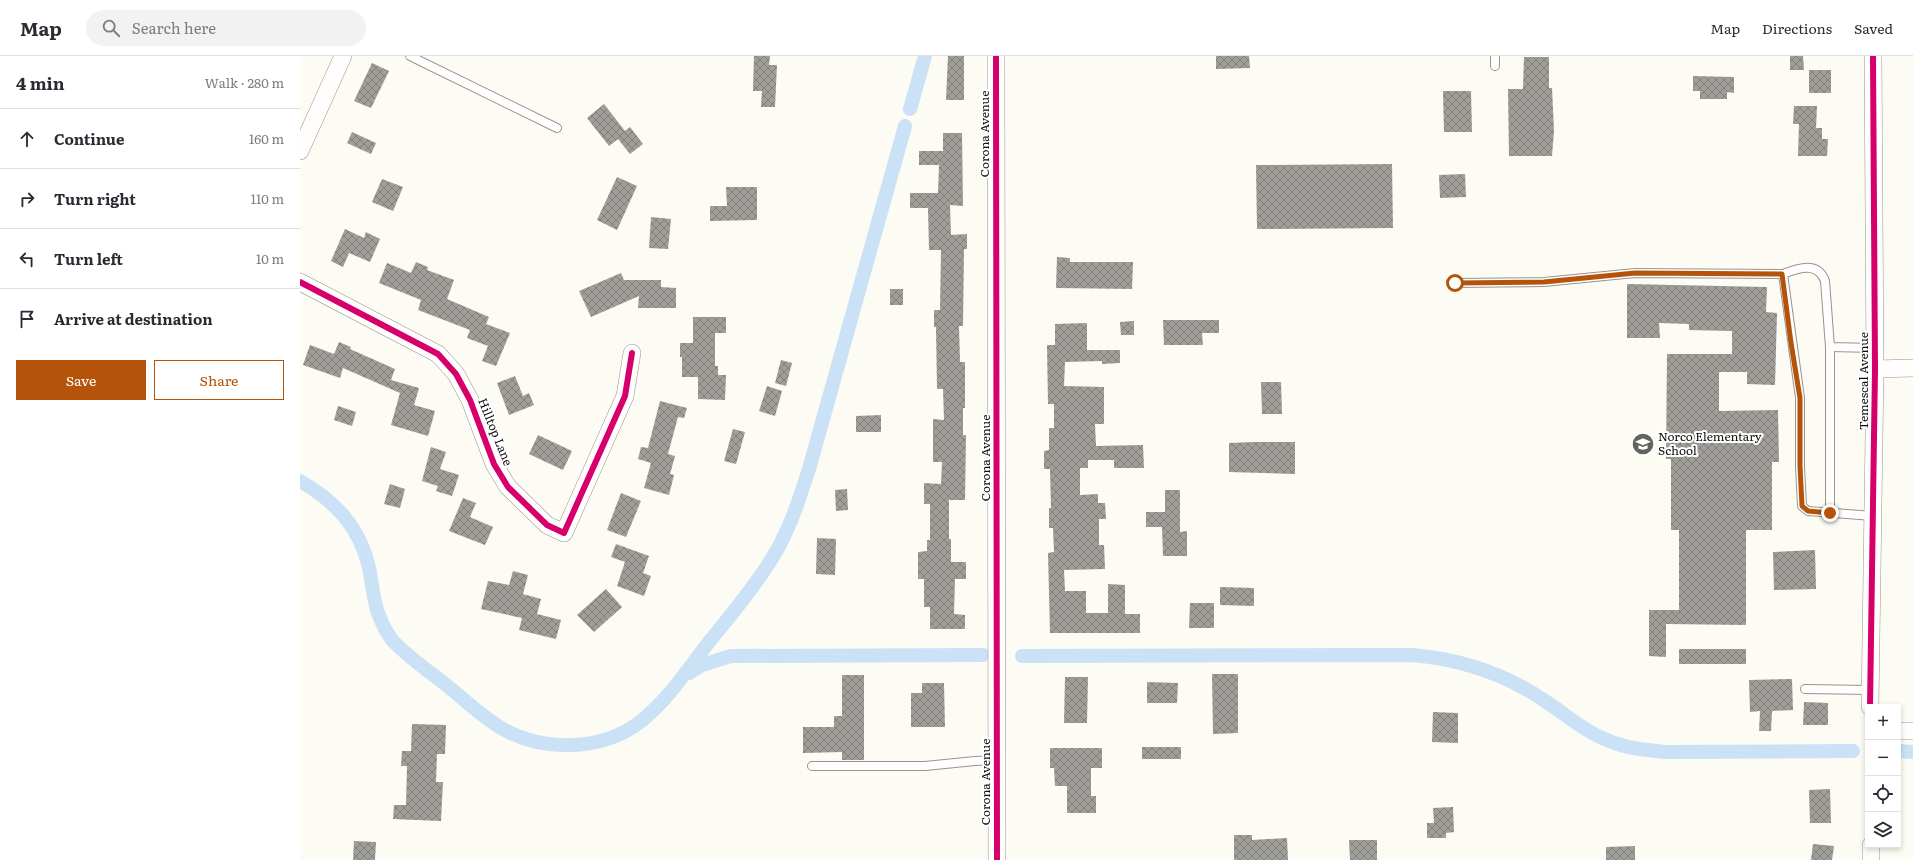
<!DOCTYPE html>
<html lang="en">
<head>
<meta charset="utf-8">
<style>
  body { margin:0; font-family:Literata,serif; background:#f2f2f3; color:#2b2b33 }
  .controls { position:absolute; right:12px; bottom:12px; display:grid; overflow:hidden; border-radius:0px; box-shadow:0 2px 6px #0003 }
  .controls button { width:36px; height:36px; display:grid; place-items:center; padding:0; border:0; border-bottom:1px solid #e1e1e2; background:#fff; color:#2b2b33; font:20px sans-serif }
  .stop { position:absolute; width:12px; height:12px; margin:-9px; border:3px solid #b45309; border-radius:50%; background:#fff }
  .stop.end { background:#b45309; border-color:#fff; box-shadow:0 1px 4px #0008 }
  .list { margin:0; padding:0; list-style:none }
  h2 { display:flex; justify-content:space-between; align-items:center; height:52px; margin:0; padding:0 16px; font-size:17px }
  h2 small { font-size:13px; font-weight:400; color:#7c7c81 }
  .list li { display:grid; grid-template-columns:26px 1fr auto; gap:12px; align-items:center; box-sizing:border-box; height:60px; padding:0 16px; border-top:1px solid #e1e1e2 }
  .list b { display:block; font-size:15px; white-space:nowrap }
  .list em { font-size:13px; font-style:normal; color:#7c7c81 }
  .actions { display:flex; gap:8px; padding:12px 16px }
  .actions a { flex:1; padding:9px 0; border:1px solid #b45309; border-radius:0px; text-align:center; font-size:14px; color:#b45309 }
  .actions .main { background:#b45309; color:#fff }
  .icon { flex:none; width:22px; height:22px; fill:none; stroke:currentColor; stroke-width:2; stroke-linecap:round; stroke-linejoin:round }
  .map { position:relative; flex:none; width:1613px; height:804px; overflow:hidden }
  header { display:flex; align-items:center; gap:24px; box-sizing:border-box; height:56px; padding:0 20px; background:#fff; border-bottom:1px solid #e1e1e2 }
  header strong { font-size:19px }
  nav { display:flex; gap:22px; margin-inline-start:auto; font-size:14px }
  .search { width:280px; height:36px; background:#f2f2f3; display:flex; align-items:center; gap:10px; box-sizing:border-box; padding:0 14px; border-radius:22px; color:#7c7c81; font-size:15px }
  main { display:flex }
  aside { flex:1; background:#fff }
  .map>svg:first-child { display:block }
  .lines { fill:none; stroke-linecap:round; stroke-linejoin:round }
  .canal { stroke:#cae1f6; stroke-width:14 }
  .building { fill:url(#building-cross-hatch) }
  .lane-casing { stroke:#969592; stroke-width:10 }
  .street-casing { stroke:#969592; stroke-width:18 }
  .lane { stroke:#fffefd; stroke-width:8 }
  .street { stroke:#fffefd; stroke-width:17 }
  .cycleway-casing { stroke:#fff; stroke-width:8 }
  .cycleway { stroke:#d6006c; stroke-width:6 }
  .route { stroke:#b45309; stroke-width:5 }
  .labels { text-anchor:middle; stroke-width:4; stroke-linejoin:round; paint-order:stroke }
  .street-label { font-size:12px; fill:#0f0f0f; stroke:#fff }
  .poi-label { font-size:12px; fill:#0f0f0f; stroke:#fff; text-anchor:start }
</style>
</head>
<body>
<header>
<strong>Map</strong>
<div class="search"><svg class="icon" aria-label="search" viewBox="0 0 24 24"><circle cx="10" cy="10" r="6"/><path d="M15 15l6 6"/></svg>Search here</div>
<nav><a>Map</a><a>Directions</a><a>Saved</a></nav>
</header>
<main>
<aside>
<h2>4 min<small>Walk · 280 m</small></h2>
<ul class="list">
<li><svg class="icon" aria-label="ahead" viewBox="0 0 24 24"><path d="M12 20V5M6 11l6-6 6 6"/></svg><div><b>Continue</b></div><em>160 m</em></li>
<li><svg class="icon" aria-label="right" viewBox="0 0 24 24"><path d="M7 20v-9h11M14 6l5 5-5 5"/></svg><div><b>Turn right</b></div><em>110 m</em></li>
<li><svg class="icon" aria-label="left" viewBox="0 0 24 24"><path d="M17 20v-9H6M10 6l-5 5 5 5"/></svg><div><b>Turn left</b></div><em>10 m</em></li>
<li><svg class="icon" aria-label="arrive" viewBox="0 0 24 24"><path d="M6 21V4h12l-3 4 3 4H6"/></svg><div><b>Arrive at destination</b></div></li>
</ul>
<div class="actions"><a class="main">Save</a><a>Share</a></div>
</aside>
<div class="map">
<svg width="1613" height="804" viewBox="0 0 1613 804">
  <defs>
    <pattern id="building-cross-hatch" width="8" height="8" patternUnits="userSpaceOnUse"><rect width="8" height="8" fill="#a09e99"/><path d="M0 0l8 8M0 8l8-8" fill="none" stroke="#817f7b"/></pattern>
  </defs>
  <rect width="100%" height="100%" fill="#fcfbf4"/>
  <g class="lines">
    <g class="canal">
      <polyline points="610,53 625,0"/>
      <path d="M0,425C35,445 60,471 69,512C75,542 73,556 92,584C108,601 127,614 145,628C164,643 182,661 203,673C244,696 302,695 340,666C367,645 388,613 409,586C430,560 453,533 471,504C489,476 499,444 509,413L605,70"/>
      <path d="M722,600L1112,599C1161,603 1204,617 1245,645C1267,659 1286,677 1312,686C1329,693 1348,694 1365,696L1553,695"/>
      <polyline points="389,617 402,609 431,600 683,599"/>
      <polyline points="1598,695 1613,696"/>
    </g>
  </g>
  <g class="building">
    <polygon points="454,0 470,0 469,9 477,9 475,51 461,51 462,35 453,35"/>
    <polygon points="648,0 664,0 664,44 646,44"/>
    <polygon points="916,0 949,0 950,12 916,13"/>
    <polygon points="1490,0 1503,0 1504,14 1490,14"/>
    <polygon points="1224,1 1249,1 1249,32 1252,32 1254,75 1252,100 1209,100 1208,33 1223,33"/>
    <polygon points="72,7 89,15 71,52 54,45"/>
    <rect x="1509" y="14" width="22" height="23"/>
    <polygon points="1393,20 1434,21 1434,37 1427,36 1427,43 1400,43 1400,35 1393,35"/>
    <polygon points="1143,35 1171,35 1172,76 1144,76"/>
    <polygon points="304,48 325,75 330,71 343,88 330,98 318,83 309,90 287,62"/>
    <polygon points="1494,50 1517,50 1516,72 1522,72 1522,83 1528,83 1527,100 1498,100 1499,68 1493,68"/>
    <polygon points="52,76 76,87 71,98 47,87"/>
    <polygon points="643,77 662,77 663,150 650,149 651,179 667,178 667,193 664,193 663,270 659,270 660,306 665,306 665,352 663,352 663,379 666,379 665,444 649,444 649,483 651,483 651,506 666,506 666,523 655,523 654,558 665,559 665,573 630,573 630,551 624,551 624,523 618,523 618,496 627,495 627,484 630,484 630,448 624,448 624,427 641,428 642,406 633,406 633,363 644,364 643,333 637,333 636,271 634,271 634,254 640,254 641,194 629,194 628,152 610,152 610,137 638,137 639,109 619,109 619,95 643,95"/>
    <polygon points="1092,108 1093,172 957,173 956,109"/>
    <polygon points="1165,118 1166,141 1140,142 1139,119"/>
    <polygon points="317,121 337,130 317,174 297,164"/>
    <polygon points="82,123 103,131 93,155 72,146"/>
    <polygon points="426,131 457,131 457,164 410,165 410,150 427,150"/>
    <polygon points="351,161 371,163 368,193 349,192"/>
    <polygon points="45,173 64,182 66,176 80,183 70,206 49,197 43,211 31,205"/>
    <polygon points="757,201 770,202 770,206 833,206 832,233 756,232"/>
    <polygon points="116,206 128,211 127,214 154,224 147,243 189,261 186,268 210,277 196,310 182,305 188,290 167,282 170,274 118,254 121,244 79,227 87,207 111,217"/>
    <polygon points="321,217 324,224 361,224 361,231 376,232 376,252 338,252 339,240 291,261 279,235"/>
    <polygon points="1327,228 1467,231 1466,256 1477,257 1475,329 1447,328 1447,316 1419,316 1419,355 1478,354 1479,406 1472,406 1472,474 1446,474 1446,569 1366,568 1366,601 1349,600 1349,554 1379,554 1379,474 1371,474 1371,403 1366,403 1367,298 1432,298 1432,275 1389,274 1389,268 1359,267 1360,282 1327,282"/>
    <rect x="590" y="233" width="13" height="16"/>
    <polygon points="393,261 426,261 426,277 415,277 415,310 418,310 418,319 426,319 425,344 398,343 398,321 382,321 382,301 380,301 380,287 393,287"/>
    <polygon points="863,264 919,264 919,277 902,277 903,289 864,289"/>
    <polygon points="834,265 834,279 821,279 820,266"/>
    <polygon points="787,267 787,294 820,294 820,307 802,308 802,305 765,306 764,330 804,331 804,368 795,368 796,390 843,389 844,412 814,412 814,404 788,404 788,412 780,412 780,439 798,438 798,447 805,447 806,463 799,463 799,489 804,489 805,513 764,514 765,535 786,535 786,557 808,557 808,528 825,529 825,558 840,558 840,577 750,577 748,497 754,496 753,472 749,472 749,452 751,452 750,413 744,413 744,395 749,394 749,372 754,372 754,348 748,348 747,289 755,289 755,268"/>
    <polygon points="39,286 51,291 50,293 95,313 91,324 119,332 114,349 135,355 128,380 91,369 100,337 43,312 40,322 3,309 10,289 34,298"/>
    <polygon points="481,304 492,307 486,330 475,327"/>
    <polygon points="215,320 223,340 229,337 234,349 209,359 197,327"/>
    <polygon points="961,326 981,326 982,358 962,358"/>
    <polygon points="467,330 482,335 475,360 459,355"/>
    <polygon points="360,345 387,352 384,362 378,361 368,398 375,400 370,418 374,419 369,439 344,432 351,407 338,403 341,391 348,392"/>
    <polygon points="38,350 56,356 52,370 34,364"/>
    <polygon points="581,359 581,376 556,376 556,360"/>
    <polygon points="433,373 445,376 436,408 424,405"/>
    <polygon points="238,379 272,395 263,414 229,398"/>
    <polygon points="954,386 995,386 995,418 929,416 929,387"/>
    <polygon points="131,391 146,396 140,413 159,419 152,440 136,435 138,430 122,425"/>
    <polygon points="90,428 105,433 100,452 84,448"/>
    <polygon points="547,433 548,454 536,455 535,434"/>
    <polygon points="865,434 880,434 880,476 887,475 887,500 863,500 862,471 846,471 846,456 865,456"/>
    <polygon points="321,437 341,445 326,481 307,474"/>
    <polygon points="163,442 176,447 170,461 193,471 185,489 149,475"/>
    <polygon points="517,482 536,483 535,519 516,518"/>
    <polygon points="316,488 349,500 343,517 351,520 344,540 317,530 325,506 311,501"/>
    <polygon points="1515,494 1516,533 1474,534 1473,496"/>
    <polygon points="213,515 228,519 223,538 241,543 237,558 261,564 256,583 219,574 222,562 181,553 188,525 209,529"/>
    <polygon points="920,531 954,532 954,550 920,549"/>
    <polygon points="306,533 322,551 294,576 277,559"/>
    <polygon points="890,547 914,547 914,572 889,572"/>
    <rect x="1379" y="593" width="67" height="15"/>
    <polygon points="912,618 938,618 938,677 913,678"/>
    <polygon points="542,619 564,619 564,704 542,704 542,696 503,697 503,671 534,671 534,660 542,660"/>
    <polygon points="765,621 788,621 787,667 764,667"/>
    <polygon points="1492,623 1493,654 1472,655 1471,675 1459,675 1460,655 1450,656 1449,624"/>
    <polygon points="847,626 878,627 877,647 847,647"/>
    <polygon points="622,627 644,627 645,671 611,671 611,637 622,637"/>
    <polygon points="1504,646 1528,647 1528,669 1503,669"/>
    <polygon points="1133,656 1158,657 1158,687 1132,686"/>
    <polygon points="112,668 146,669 145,698 137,698 136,726 143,726 141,765 93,763 94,749 106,749 107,710 101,710 102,695 111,695"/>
    <rect x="842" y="691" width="39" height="12"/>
    <polygon points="750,692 802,692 802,712 791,712 791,740 796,740 796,757 767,757 767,730 755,730 754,712 750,712"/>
    <polygon points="1530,733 1531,767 1510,767 1509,734"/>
    <polygon points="1153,751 1154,776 1146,777 1146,782 1127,782 1127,767 1134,767 1133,752"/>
    <polygon points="934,779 952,779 952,784 987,782 988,804 934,804"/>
    <polygon points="1049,784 1077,784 1077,804 1050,804"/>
    <polygon points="54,785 76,786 75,804 53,804"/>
    <polygon points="1513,788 1534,790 1532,804 1511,804"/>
    <polygon points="1335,790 1335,804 1306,804 1306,791"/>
  </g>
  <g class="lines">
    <g class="lane-casing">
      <g id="lane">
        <polyline points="110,0 257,72"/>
        <polyline points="1195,10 1195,0"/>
        <polyline points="1155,227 1244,226 1335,217 1483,218"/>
        <polyline points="1530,291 1530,457"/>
        <path d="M1573,460L1508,455L1502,450L1500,410V342L1483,218C1498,212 1518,205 1525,225L1530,291L1575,292"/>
        <polyline points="1505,633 1570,634"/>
        <polyline points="512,710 625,710 675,705 697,704"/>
      </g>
    </g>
    <g class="street-casing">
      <g id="street">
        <polyline points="696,0 697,804"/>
        <polyline points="0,95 43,0"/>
        <polyline points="0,226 138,298 156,318 170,344 194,408 208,431 247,469 264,477 325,340 332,297"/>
        <polyline points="1575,313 1613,312"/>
        <polyline points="1570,651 1575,313 1573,0"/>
        <polyline points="1598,675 1613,675"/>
        <polyline points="1571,789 1571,804"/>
      </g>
    </g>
    <use href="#lane" class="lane"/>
    <use href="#street" class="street"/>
    <g class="cycleway-casing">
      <g id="cycleway">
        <polyline points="696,0 697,804"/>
        <polyline points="0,226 138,298 156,318 170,344 194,408 208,431 247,469 264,477 325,340 332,297"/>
        <polyline points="1570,651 1575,313 1573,0"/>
      </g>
    </g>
    <use href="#cycleway" class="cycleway"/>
  </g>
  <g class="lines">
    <polyline class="route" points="1155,227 1244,226 1335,217 1482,218 1491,287 1500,342 1500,410 1502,450 1508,455 1530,457"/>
  </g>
  <defs>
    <g id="school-disc" transform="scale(1.15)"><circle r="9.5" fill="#62625f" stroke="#fff"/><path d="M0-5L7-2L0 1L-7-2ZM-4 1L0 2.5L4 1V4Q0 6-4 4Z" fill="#fff"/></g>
  </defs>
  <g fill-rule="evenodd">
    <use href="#school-disc" x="1343" y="388"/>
  </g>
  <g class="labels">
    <g class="street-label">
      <text transform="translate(685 78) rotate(-90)" y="4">Corona Avenue</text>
      <text transform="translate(1564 325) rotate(-90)" y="4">Temescal Avenue</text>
      <text transform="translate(195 376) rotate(68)" y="4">Hilltop Lane</text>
      <text transform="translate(686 402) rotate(-90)" y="4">Corona Avenue</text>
      <text transform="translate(686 726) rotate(-90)" y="4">Corona Avenue</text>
    </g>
    <g class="poi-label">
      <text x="1358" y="385">Norco Elementary<tspan x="1358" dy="14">School</tspan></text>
    </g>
  </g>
</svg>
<div class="controls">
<button>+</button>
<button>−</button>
<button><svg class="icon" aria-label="locate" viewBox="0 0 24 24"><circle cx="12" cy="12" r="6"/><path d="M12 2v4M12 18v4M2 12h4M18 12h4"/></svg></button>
<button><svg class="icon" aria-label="layers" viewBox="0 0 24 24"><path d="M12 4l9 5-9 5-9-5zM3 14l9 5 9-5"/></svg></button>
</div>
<div class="stop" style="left:1155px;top:227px"></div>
<div class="stop end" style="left:1530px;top:457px"></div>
</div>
</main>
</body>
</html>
